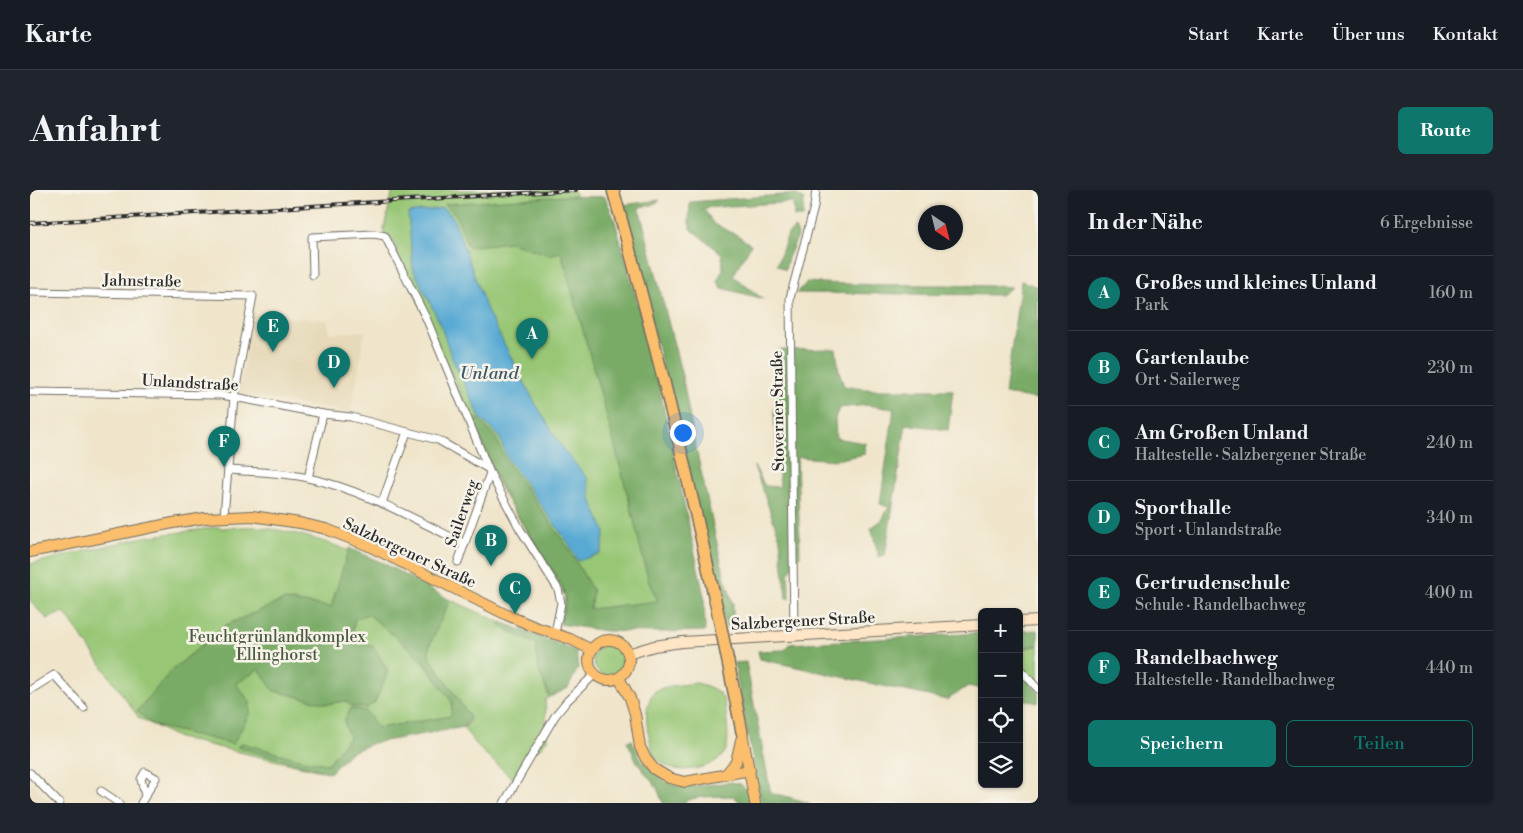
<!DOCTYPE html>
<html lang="de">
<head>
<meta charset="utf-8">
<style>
  body { margin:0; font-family:"Libre Bodoni",serif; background:#20242c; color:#f1f3f6 }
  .controls { position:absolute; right:15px; bottom:15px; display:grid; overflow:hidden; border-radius:8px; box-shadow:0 1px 4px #0004 }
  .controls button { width:45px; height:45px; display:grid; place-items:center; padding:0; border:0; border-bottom:1px solid #363941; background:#171b24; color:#f1f3f6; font:25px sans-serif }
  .compass { position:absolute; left:888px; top:15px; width:45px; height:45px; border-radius:50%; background:#171b24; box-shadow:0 1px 4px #0004; rotate:145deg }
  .you { position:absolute; left:652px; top:242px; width:18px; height:18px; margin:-12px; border:4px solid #fff; border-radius:50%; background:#1a73e8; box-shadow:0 0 0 8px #1a73e833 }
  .badge { display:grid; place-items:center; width:32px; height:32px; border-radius:50%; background:#0f766e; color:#fff; font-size:16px; font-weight:700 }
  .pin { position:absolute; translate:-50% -41px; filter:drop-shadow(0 1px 2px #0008) }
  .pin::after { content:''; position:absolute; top:26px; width:18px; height:15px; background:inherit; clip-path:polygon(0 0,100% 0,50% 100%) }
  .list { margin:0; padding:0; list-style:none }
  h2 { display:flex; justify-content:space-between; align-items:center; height:65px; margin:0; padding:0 20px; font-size:21px }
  h2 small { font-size:16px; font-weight:400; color:#9ea1a6 }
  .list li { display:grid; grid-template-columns:32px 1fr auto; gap:15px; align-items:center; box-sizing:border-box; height:75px; padding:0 20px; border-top:1px solid #363941 }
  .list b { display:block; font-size:19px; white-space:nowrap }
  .list p { margin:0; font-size:16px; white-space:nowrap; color:#9ea1a6 }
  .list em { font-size:16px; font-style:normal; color:#9ea1a6 }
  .actions { display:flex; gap:10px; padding:15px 20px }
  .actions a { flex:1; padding:11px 0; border:1px solid #0f766e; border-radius:8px; text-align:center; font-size:18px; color:#0f766e }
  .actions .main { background:#0f766e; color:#fff }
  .icon { flex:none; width:28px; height:28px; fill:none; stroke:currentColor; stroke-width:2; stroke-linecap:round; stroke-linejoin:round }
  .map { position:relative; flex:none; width:1008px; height:613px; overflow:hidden; border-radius:8px }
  header { display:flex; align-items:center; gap:30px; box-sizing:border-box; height:70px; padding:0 25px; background:#171b24; border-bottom:1px solid #363941 }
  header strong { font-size:24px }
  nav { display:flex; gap:28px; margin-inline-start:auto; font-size:18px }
  .intro { display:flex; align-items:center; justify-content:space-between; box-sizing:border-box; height:120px; padding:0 30px }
  h1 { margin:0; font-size:35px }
  .button { padding:12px 22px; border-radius:8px; background:#0f766e; color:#fff; font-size:18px; font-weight:700 }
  main { display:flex; gap:30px; padding:0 30px }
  aside { flex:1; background:#171b24; border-radius:8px; box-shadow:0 1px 4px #0004 }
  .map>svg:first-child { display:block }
  .built { fill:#e7daba }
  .green { fill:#97c675; stroke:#617850 }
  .forest { fill:#79ab66; stroke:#526b48 }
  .water { fill:#59aad4; stroke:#426a80 }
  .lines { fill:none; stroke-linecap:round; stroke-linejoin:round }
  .minor-casing { stroke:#706c63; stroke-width:9 }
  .secondary-casing { stroke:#706c63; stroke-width:12 }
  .primary-casing { stroke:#706c63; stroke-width:12 }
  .trunk-casing { stroke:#706c63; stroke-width:14 }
  .minor { stroke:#fff; stroke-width:7 }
  .secondary { stroke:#fde5c5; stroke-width:10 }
  .primary { stroke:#fabe6d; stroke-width:10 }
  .trunk { stroke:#fabe6d; stroke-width:11 }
  .rail-casing { stroke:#2b2b2b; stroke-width:4 }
  .rail { stroke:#f7f3e8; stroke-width:2; stroke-dasharray:5.5; stroke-linecap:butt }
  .trunk-bridge-casing { stroke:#706c63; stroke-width:14; stroke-linecap:butt }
  .trunk-bridge { stroke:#fabe6d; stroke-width:11 }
  .labels { text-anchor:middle; stroke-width:5; stroke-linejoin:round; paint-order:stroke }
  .street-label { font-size:16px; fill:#2b2b2b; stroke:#f7f3e8 }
  .park-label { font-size:16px; fill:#4b5a41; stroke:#f7f3e8 }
  .water-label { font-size:18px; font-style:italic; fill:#3b5766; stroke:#f7f3e8 }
</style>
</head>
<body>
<header>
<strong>Karte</strong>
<nav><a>Start</a><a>Karte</a><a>Über uns</a><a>Kontakt</a></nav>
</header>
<div class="intro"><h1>Anfahrt</h1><a class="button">Route</a></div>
<main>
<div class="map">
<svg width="1008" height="613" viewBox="0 0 1008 613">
  <rect width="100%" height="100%" fill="#f7f3e8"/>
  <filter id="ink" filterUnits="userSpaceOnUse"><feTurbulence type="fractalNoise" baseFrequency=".02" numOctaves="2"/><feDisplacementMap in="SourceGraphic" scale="10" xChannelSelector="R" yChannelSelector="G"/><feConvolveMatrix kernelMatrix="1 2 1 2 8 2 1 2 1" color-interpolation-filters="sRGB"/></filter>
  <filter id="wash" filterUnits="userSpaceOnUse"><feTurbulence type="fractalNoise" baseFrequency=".0096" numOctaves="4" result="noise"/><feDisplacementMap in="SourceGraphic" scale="20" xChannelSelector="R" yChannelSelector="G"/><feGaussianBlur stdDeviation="1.12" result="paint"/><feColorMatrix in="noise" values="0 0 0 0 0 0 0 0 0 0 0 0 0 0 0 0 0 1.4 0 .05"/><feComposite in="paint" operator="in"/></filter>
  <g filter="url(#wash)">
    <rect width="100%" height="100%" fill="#f0e5cb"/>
    <g class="built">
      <polygon points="223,124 298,130 300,143 335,141 321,223 209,203"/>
      <polygon points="0,591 21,613 0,613"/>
    </g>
    <g class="green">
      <path d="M363,0H544L546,14L655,438L536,433L530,431L535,407L528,392L475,307L466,289L439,222L373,78C368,65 365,50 353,42Z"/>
      <path d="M189,337V338C202,338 215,336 228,337C297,345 361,377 420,412L421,410L470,432V435L515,453L514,495L519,507L515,510L517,550L509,559L496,564L484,590L450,559L434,539L440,530L439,528L335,546L291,581L149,548L109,528L34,422L17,429L0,411V374L114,347Z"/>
      <circle cx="579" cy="470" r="16"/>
      <polygon points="1008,456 1008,494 989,474 989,459"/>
      <path d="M666,493C676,495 688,499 693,508C696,519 701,552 695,562C687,576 659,582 645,579C637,577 631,572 624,567C620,548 612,528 620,509C622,505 623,502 627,500C639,495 653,495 666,493Z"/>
    </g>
    <g class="forest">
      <polygon points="765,4 774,10 773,27 764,27 763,12 673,18 684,34 709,46 721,55 703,86 733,109 692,98 687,91 693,79 692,64 661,39 659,33 660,12"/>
      <polygon points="534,6 575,7 585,31 624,173 674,406 675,441 628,442 576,441 530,434 536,412 533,397 470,296 444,232 448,228 466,248 475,269 537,356 563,401 560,419 628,411 619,393 600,314 576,223 531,62 519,65 480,52 438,57 426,25 415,14"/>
      <polygon points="630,10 622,15 609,17 653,190 663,245 694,385 703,413 703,437 696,437 593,15"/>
      <polygon points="765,38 768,45 758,68 755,80 747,75 758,44"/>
      <polygon points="991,91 1008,97 1008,209 975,204"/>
      <path d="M777,92C845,97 914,93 982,97L971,105L767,103Z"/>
      <polygon points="806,159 809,181 814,196 844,200 923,200 918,240 876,234 855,365 849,367 841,338 852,330 859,317 850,314 864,219 837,215 809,218 805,228 806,248 835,253 835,264 806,270 767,267 770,366 758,384 760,409 756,408 750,349 724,276 735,296 750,297 744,224 749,160"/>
      <polygon points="319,358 355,374 420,410 399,457 399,466 440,527 434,537 343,553 319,563 300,583 207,557 212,553 272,570 298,574 319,547 314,531 321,518 336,521 348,538 421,526 422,512 396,475 380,459 338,424 325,429 322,446 344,457 358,481 345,512 337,518 321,516 315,511 298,514 244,501 229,479 206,494 220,512 220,523 203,554 122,535 107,521 142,480 196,435 254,410 301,417"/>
      <polygon points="471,432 546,461 548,478 538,498 520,507 508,478 506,454 471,437"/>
      <polygon points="1008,440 1008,455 989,458 989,441"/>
      <polygon points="952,443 952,499 938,496 917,510 730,469 728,461 755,460 759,454"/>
      <polygon points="716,472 741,604 752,605 779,613 731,613 704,473"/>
      <polygon points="989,481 1008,502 1008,513 989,508"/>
      <path d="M602,550L612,571L636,592L643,595L660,597L701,592L711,594L716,599L721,613H709V611L703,606C691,607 662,605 653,613H633L627,598L608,574L597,551Z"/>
    </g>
    <polygon class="water" points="413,18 423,27 458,123 503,209 533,259 557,288 562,312 575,342 571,363 548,371 539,354 477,268 469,246 451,229 421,166 410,133 383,79 378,23"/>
  </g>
  <g filter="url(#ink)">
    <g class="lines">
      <g class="minor-casing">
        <g id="minor">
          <polyline points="283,85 282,47 344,44 355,46 397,130 460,283 490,339 528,399 531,413 525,443"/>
          <polyline points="0,102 223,106 204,207 194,326"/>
          <polyline points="0,202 190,205 204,207 293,224 321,227 408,250 457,278"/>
          <path d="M198,280C224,282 252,282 278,288C334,300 384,329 435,354"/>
          <polyline points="278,288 293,224"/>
          <polyline points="352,313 377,242"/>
          <polyline points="428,372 460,283"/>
          <polyline points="764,445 760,108 784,17 786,0"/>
          <polyline points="989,478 1008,499"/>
          <polyline points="0,500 24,485 54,518"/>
          <polyline points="0,583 29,613"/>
          <polyline points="71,601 89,613"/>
          <polyline points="111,613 126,588 115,582 111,589 115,606"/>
          <polyline points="474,613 525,526 537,511 565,484"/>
        </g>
      </g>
      <g class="secondary-casing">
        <g id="secondary">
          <polyline points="989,432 1008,431"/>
          <polyline points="598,464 624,456 652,452 952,435"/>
        </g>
      </g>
      <g class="primary-casing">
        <g id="primary">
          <polyline points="0,362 143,333 175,328 222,326 270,333 296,339 337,355 477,425 505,437 540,449 562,460"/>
          <circle cx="579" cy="470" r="20"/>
          <polyline points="589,488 600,508 605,524 610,557 616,569 624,579 639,588 655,592 720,580"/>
          <polyline points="712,542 725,613"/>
          <polyline points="696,584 706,572 711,550"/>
        </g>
      </g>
      <g class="trunk-casing">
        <g id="trunk">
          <path d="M583,0C623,142 658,284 689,428"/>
          <polyline points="698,472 712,542"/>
        </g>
      </g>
      <use href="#minor" class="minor"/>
      <use href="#secondary" class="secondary"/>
      <use href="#primary" class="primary"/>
      <use href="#trunk" class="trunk"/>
      <g class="rail-casing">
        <polyline id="rail" points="0,33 546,0"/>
      </g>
      <use href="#rail" class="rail"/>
      <g class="trunk-bridge-casing">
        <polyline id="trunk-bridge" points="689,428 698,472"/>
      </g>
      <use href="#trunk-bridge" class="trunk-bridge"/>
    </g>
  </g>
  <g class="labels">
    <g class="street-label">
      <text transform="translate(112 90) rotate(1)" y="6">Jahnstraße</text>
      <text transform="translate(160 192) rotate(3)" y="6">Unlandstraße</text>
      <text transform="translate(747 221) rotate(-91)" y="6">Stoverner Straße</text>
      <text transform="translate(431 323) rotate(-71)" y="6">Sailerweg</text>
      <text transform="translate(380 362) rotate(25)" y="6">Salzbergener Straße</text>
      <text transform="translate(773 430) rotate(-3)" y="6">Salzbergener Straße</text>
    </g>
    <g class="park-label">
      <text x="247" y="452">Feuchtgrünlandkomplex<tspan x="247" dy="18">Ellinghorst</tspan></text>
    </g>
    <g class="water-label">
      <text x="459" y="189">Unland</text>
    </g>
  </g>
</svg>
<div class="controls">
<button>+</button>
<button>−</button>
<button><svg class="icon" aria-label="locate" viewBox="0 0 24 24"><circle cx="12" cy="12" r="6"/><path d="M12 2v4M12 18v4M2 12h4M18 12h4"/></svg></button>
<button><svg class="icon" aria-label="layers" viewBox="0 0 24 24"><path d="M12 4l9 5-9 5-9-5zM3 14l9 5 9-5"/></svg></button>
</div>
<svg class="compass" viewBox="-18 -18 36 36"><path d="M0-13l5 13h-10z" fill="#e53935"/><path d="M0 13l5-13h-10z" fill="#9ea1a6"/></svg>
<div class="you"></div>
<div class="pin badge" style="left:502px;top:169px">A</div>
<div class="pin badge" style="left:461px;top:376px">B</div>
<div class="pin badge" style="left:485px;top:424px">C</div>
<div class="pin badge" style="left:304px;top:198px">D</div>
<div class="pin badge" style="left:243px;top:162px">E</div>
<div class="pin badge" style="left:194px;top:277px">F</div>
</div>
<aside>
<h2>In der Nähe<small>6 Ergebnisse</small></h2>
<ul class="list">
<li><span class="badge">A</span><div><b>Großes und kleines Unland</b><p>Park</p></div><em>160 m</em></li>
<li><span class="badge">B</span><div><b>Gartenlaube</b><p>Ort · Sailerweg</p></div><em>230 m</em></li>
<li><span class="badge">C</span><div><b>Am Großen Unland</b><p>Haltestelle · Salzbergener Straße</p></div><em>240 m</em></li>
<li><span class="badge">D</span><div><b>Sporthalle</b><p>Sport · Unlandstraße</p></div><em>340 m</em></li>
<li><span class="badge">E</span><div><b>Gertrudenschule</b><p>Schule · Randelbachweg</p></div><em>400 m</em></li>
<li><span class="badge">F</span><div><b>Randelbachweg</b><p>Haltestelle · Randelbachweg</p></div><em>440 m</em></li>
</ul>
<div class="actions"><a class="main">Speichern</a><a>Teilen</a></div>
</aside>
</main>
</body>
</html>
